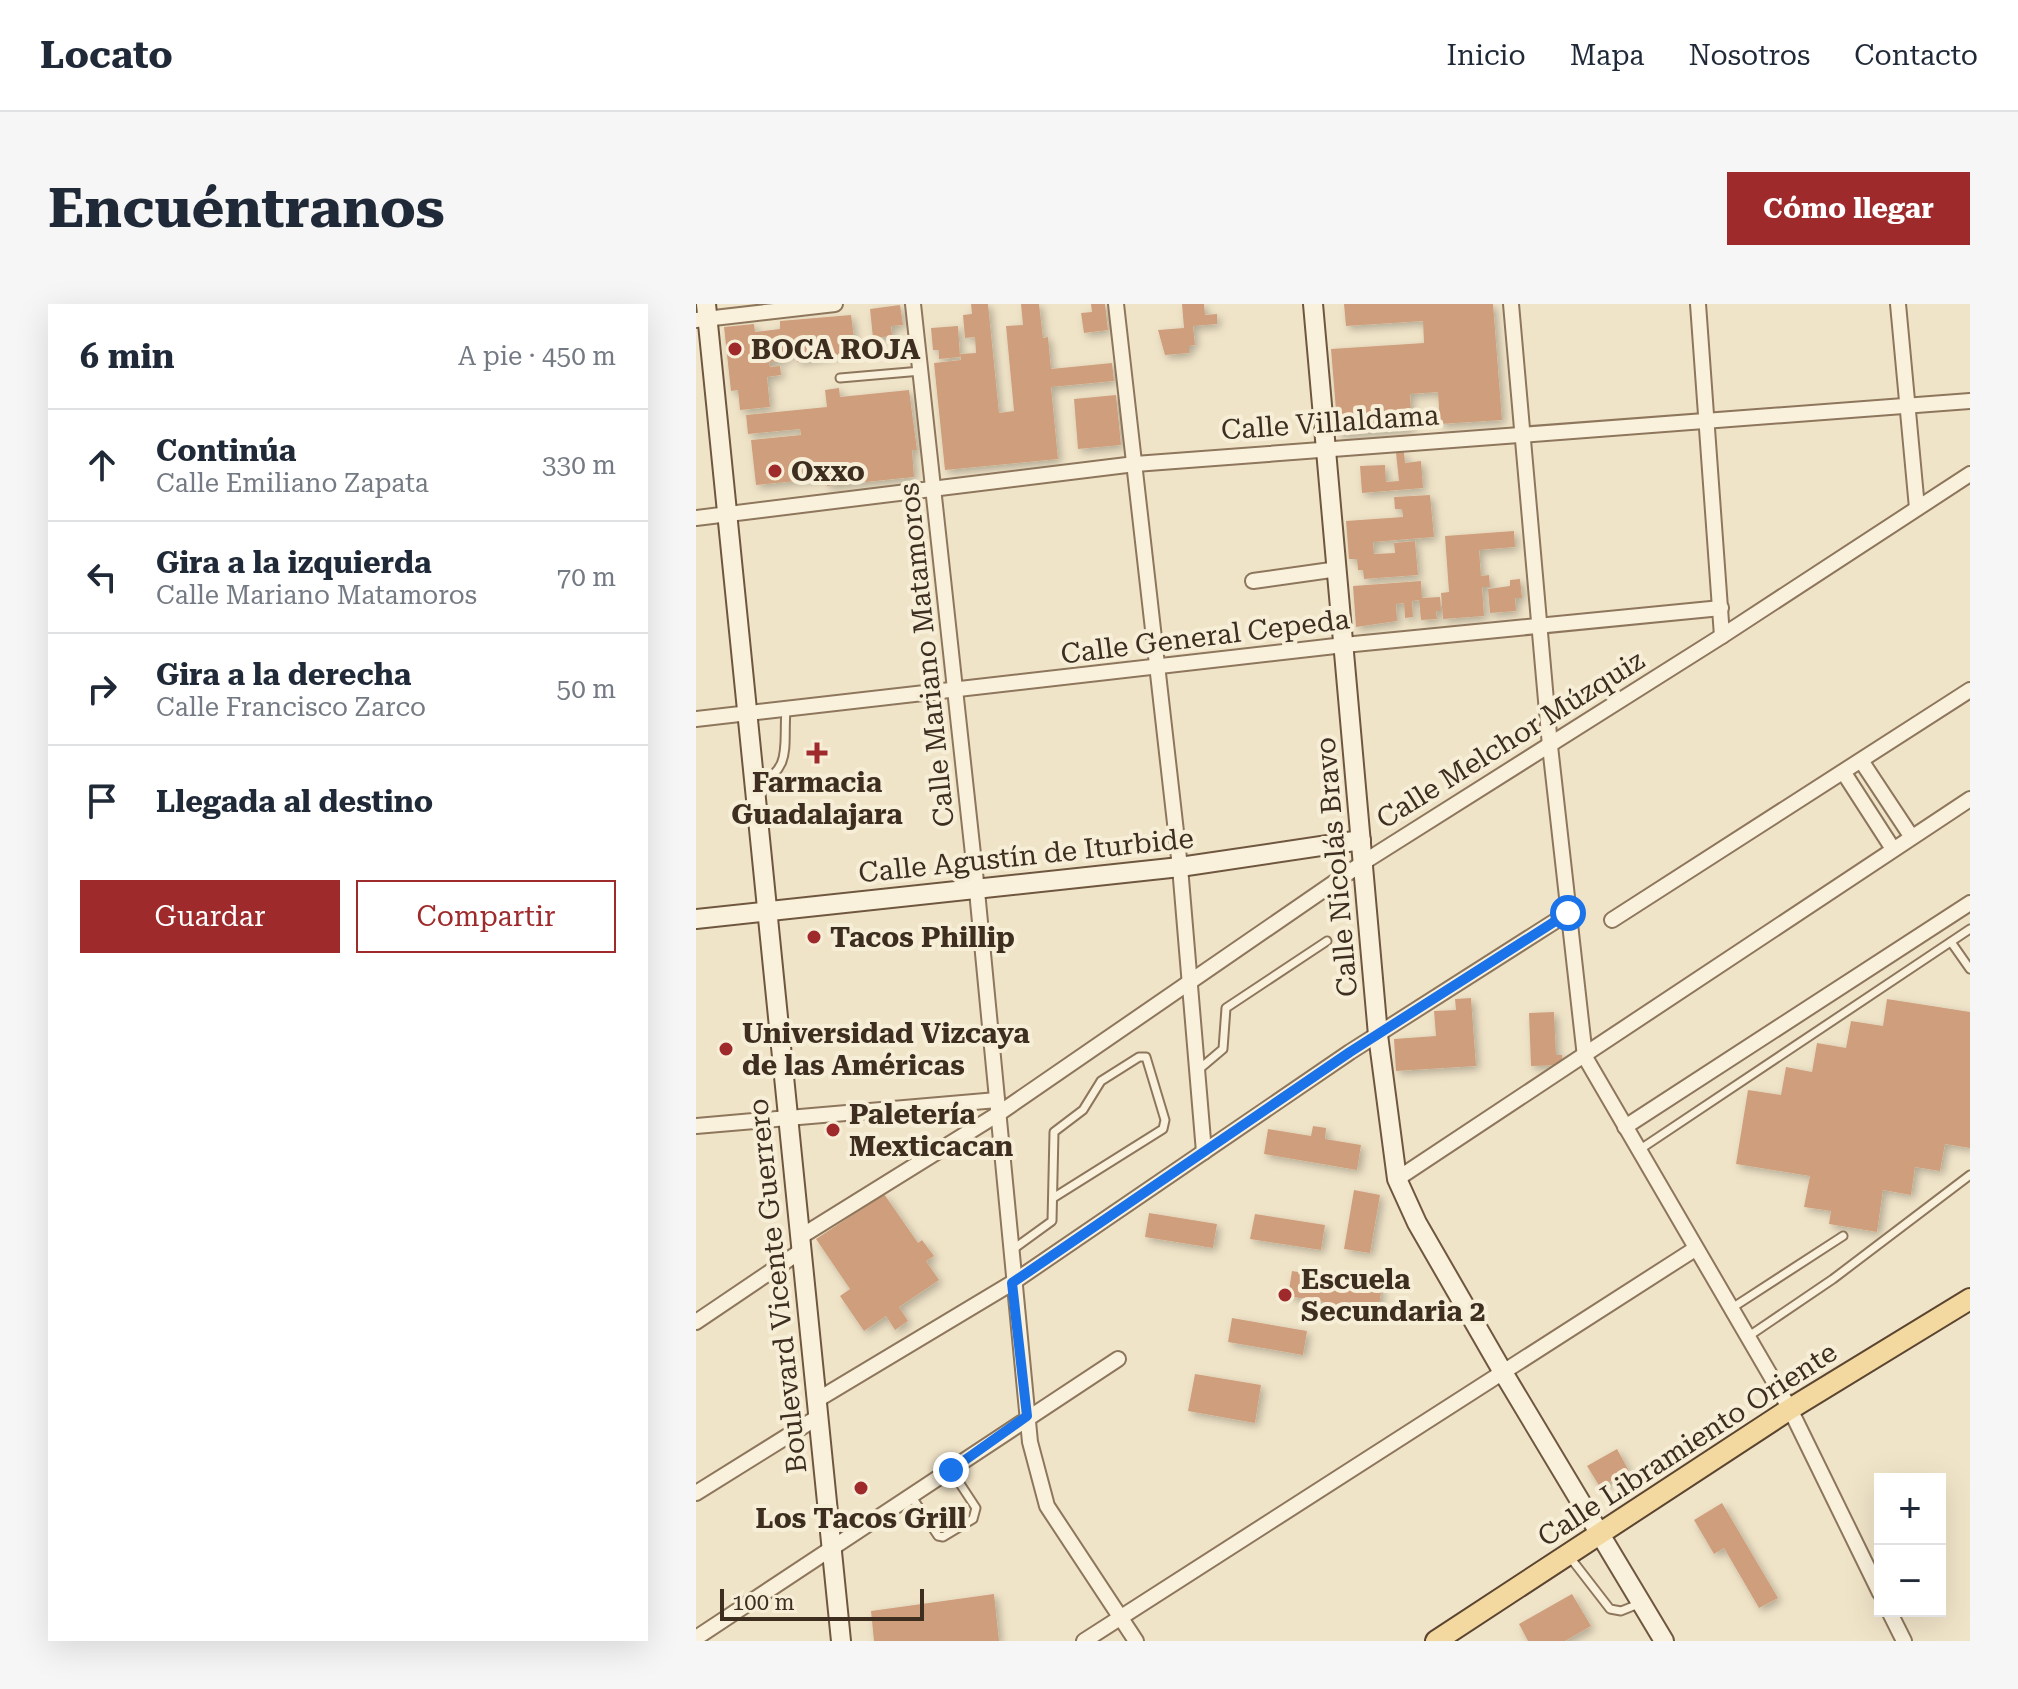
<!DOCTYPE html>
<html lang="es">
<head>
<meta charset="utf-8">
<style>
  body { margin:0; font-family:"Roboto Serif",serif; background:#f6f6f7; color:#1f2937 }
  .controls { position:absolute; right:24px; bottom:24px; display:grid; overflow:hidden; border-radius:0px; box-shadow:0 8px 32px #0002 }
  .controls button { width:72px; height:72px; display:grid; place-items:center; padding:0; border:0; border-bottom:2px solid #e0e1e3; background:#fff; color:#1f2937; font:40px sans-serif }
  .scale { position:absolute; left:24px; bottom:20px; width:204px; box-sizing:border-box; padding-left:8px; border:4px solid #3d2e20; border-top:0; font-size:22px; line-height:28px; white-space:nowrap; color:#3d2e20; -webkit-text-stroke:6px #f7eed8; paint-order:stroke }
  .stop { position:absolute; width:24px; height:24px; margin:-18px; border:6px solid #1a73e8; border-radius:50%; background:#fff }
  .stop.end { background:#1a73e8; border-color:#fff; box-shadow:0 2px 8px #0008 }
  .list { margin:0; padding:0; list-style:none }
  h2 { display:flex; justify-content:space-between; align-items:center; height:104px; margin:0; padding:0 32px; font-size:34px }
  h2 small { font-size:26px; font-weight:400; color:#747a83 }
  .list li { display:grid; grid-template-columns:52px 1fr auto; gap:24px; align-items:center; box-sizing:border-box; height:112px; padding:0 32px; border-top:2px solid #e0e1e3 }
  .list b { display:block; font-size:30px; white-space:nowrap }
  .list p { margin:0; font-size:26px; white-space:nowrap; color:#747a83 }
  .list em { font-size:26px; font-style:normal; color:#747a83 }
  .actions { display:flex; gap:16px; padding:24px 32px }
  .actions a { flex:1; padding:18px 0; border:2px solid #9e2a2b; border-radius:0px; text-align:center; font-size:28px; color:#9e2a2b }
  .actions .main { background:#9e2a2b; color:#fff }
  .icon { flex:none; width:44px; height:44px; fill:none; stroke:currentColor; stroke-width:2; stroke-linecap:round; stroke-linejoin:round }
  .map { position:relative; flex:none; width:1274px; height:1337px; overflow:hidden; border-radius:0px }
  header { display:flex; align-items:center; gap:48px; box-sizing:border-box; height:112px; padding:0 40px; background:#fff; border-bottom:2px solid #e0e1e3 }
  header strong { font-size:38px }
  nav { display:flex; gap:44px; margin-inline-start:auto; font-size:28px }
  .intro { display:flex; align-items:center; justify-content:space-between; box-sizing:border-box; height:192px; padding:0 48px }
  h1 { margin:0; font-size:56px }
  .button { padding:20px 36px; border-radius:0px; background:#9e2a2b; color:#fff; font-size:28px; font-weight:700 }
  main { display:flex; gap:48px; padding:0 48px }
  aside { flex:1; background:#fff; border-radius:0px; box-shadow:0 8px 32px #0002 }
  .map>svg:first-child { display:block }
  .building { fill:#cf9f7d; filter:url(#shadow) }
  .lines { fill:none; stroke-linecap:round; stroke-linejoin:round }
  .lane-casing { stroke:#8d765c; stroke-width:11 }
  .street-casing { stroke:#8d765c; stroke-width:18 }
  .secondary-casing { stroke:#6f573f; stroke-width:22 }
  .primary-casing { stroke:#5b4430; stroke-width:24 }
  .lane { stroke:#faf1dc; stroke-width:7 }
  .street { stroke:#faf1dc; stroke-width:14 }
  .secondary { stroke:#faf1dc; stroke-width:18 }
  .primary { stroke:#f3d9a0; stroke-width:20 }
  .route { stroke:#1a73e8; stroke-width:10 }
  .poi-dot { fill:#9e2a2b; stroke:#f7eed8; stroke-width:3 }
  .labels { text-anchor:middle; stroke-width:8; stroke-linejoin:round; paint-order:stroke }
  .poi-label { font-size:28px; font-weight:bold; fill:#3d2e20; stroke:#f7eed8; text-anchor:start }
  .street-label { font-size:28px; fill:#3d2e20; stroke:#f7eed8 }
</style>
</head>
<body>
<header>
<strong>Locato</strong>
<nav><a>Inicio</a><a>Mapa</a><a>Nosotros</a><a>Contacto</a></nav>
</header>
<div class="intro"><h1>Encuéntranos</h1><a class="button">Cómo llegar</a></div>
<main>
<aside>
<h2>6 min<small>A pie · 450 m</small></h2>
<ul class="list">
<li><svg class="icon" aria-label="ahead" viewBox="0 0 24 24"><path d="M12 20V5M6 11l6-6 6 6"/></svg><div><b>Continúa</b><p>Calle Emiliano Zapata</p></div><em>330 m</em></li>
<li><svg class="icon" aria-label="left" viewBox="0 0 24 24"><path d="M17 20v-9H6M10 6l-5 5 5 5"/></svg><div><b>Gira a la izquierda</b><p>Calle Mariano Matamoros</p></div><em>70 m</em></li>
<li><svg class="icon" aria-label="right" viewBox="0 0 24 24"><path d="M7 20v-9h11M14 6l5 5-5 5"/></svg><div><b>Gira a la derecha</b><p>Calle Francisco Zarco</p></div><em>50 m</em></li>
<li><svg class="icon" aria-label="arrive" viewBox="0 0 24 24"><path d="M6 21V4h12l-3 4 3 4H6"/></svg><div><b>Llegada al destino</b></div></li>
</ul>
<div class="actions"><a class="main">Guardar</a><a>Compartir</a></div>
</aside>
<div class="map">
<svg width="1274" height="1337" viewBox="0 0 1274 1337">
  <defs>
    <filter id="shadow"><feDropShadow dx="3.5" dy="3.5" stdDeviation="4" flood-color="#0004"/></filter>
  </defs>
  <rect width="100%" height="100%" fill="#f0e4c8"/>
  <g class="building">
    <polygon points="275,0 292,0 303,109 318,107 310,22 327,21 325,0 343,0 347,34 352,33 355,65 416,59 418,77 355,83 362,155 249,166 238,59 265,56 264,50 280,49 279,33 269,34 267,11 276,10"/>
    <polygon points="395,0 409,0 412,26 388,29 385,9 396,8"/>
    <polygon points="486,0 508,0 509,11 521,10 521,20 497,22 499,41 493,42 493,49 469,51 462,26 488,24"/>
    <polygon points="648,0 797,0 806,116 744,120 742,88 714,90 716,125 642,131 635,45 728,39 727,17 650,22"/>
    <polygon points="204,1 207,21 195,22 196,32 177,34 174,5"/>
    <polygon points="155,11 160,48 101,58 100,49 90,50 91,56 73,58 74,63 84,62 85,71 71,73 74,103 44,106 42,86 35,87 28,23 58,20 59,28 84,25 84,17"/>
    <polygon points="262,22 264,53 243,55 243,46 237,46 235,24"/>
    <polygon points="143,84 144,93 213,86 221,146 216,146 218,173 131,182 130,174 60,181 55,136 105,131 104,125 52,130 50,111 131,103 129,86"/>
    <polygon points="420,91 425,141 382,145 378,95"/>
    <polygon points="708,148 709,159 725,157 727,184 666,189 664,162 689,161 690,178 703,177 700,149"/>
    <polygon points="734,191 738,233 677,238 678,250 699,249 698,239 719,237 722,271 668,275 667,266 662,266 661,255 653,255 650,217 707,213 706,205 699,205 698,193"/>
    <polygon points="818,227 819,243 783,246 785,272 793,271 794,283 786,283 788,312 747,315 745,289 753,288 749,232"/>
    <polygon points="824,275 826,294 819,294 820,307 794,309 792,285 814,282 814,276"/>
    <polygon points="725,277 726,294 744,293 745,307 740,307 741,315 725,316 723,296 716,297 717,313 709,314 708,299 700,300 701,317 660,323 657,282"/>
    <polygon points="775,694 780,762 700,767 698,735 740,732 738,707 760,706 759,695"/>
    <polygon points="1191,695 1274,708 1274,844 1249,840 1244,867 1219,863 1215,891 1187,886 1181,928 1133,920 1135,907 1108,903 1114,872 1040,860 1052,786 1085,791 1090,763 1116,768 1121,739 1150,744 1155,717 1187,722"/>
    <polygon points="858,708 860,751 866,751 866,761 835,762 833,709"/>
    <polygon points="617,822 630,824 629,835 665,841 661,866 568,850 572,825 615,832"/>
    <polygon points="658,886 684,891 674,949 648,945"/>
    <polygon points="188,890 222,939 226,936 238,952 230,957 243,976 203,1003 212,1017 199,1026 190,1012 168,1027 144,992 154,985 120,935"/>
    <polygon points="453,909 521,920 517,944 449,933"/>
    <polygon points="559,910 629,921 625,946 554,935"/>
    <polygon points="596,967 686,982 682,1007 592,992"/>
    <polygon points="536,1014 611,1027 607,1051 532,1038"/>
    <polygon points="499,1070 565,1081 559,1119 492,1107"/>
    <polygon points="921,1145 933,1167 904,1183 891,1162"/>
    <polygon points="1026,1199 1082,1294 1063,1304 1028,1244 1018,1250 998,1216"/>
    <polygon points="298,1290 303,1337 178,1337 175,1307"/>
    <polygon points="876,1290 895,1322 869,1337 832,1337 823,1320"/>
  </g>
  <g class="lines">
    <g class="lane-casing">
      <g id="lane">
        <polyline points="144,74 225,67"/>
        <path d="M60,481C97,465 87,443 90,406"/>
        <polyline points="1255,638 1274,665"/>
        <polyline points="501,767 527,745 530,704 631,637"/>
        <polyline points="943,846 1274,625"/>
        <polyline points="316,946 356,917 358,828 387,806 405,777 443,753 450,753 469,816 467,825 357,894"/>
        <polyline points="1036,1004 1147,932"/>
        <polyline points="1053,1032 1137,975 1274,871"/>
        <polyline points="216,1193 242,1232 247,1233 277,1215 280,1204 255,1166"/>
        <polyline points="873,1252 914,1305 925,1307 945,1299"/>
      </g>
    </g>
    <g class="street-casing">
      <g id="street">
        <polyline points="217,0 281,587 334,1138 351,1202 440,1337"/>
        <polyline points="420,0 484,563 508,848"/>
        <polyline points="815,0 854,442 889,753 1094,1105 1184,1289"/>
        <polyline points="1002,0 1026,332"/>
        <polyline points="1202,0 1221,204"/>
        <polyline points="0,16 139,0"/>
        <polyline points="0,214 439,160 1274,97"/>
        <polyline points="557,277 642,265"/>
        <polyline points="0,415 648,341 1025,304"/>
        <polyline points="1166,458 1215,532"/>
        <polyline points="1148,469 1197,545"/>
        <polyline points="916,616 1274,386"/>
        <polyline points="0,822 301,796"/>
        <polyline points="929,823 1274,599"/>
        <polyline points="701,875 1274,495"/>
        <polyline points="104,933 302,810 668,558 1026,332 1274,170"/>
        <polyline points="0,1018 105,947"/>
        <polyline points="121,1096 316,979 654,748 872,609"/>
        <polyline points="0,1189 122,1113"/>
        <polyline points="1193,1307 1208,1337"/>
        <polyline points="0,1334 422,1055"/>
        <polyline points="388,1337 999,945"/>
      </g>
    </g>
    <g class="secondary-casing">
      <g id="secondary">
        <polyline points="10,0 145,1337"/>
        <polyline points="617,0 682,731 701,875 721,919 808,1070 968,1337"/>
        <polyline points="0,615 484,563 665,536"/>
      </g>
    </g>
    <g class="primary-casing">
      <polyline id="primary" points="740,1337 1094,1105 1274,995"/>
    </g>
    <use href="#lane" class="lane"/>
    <use href="#street" class="street"/>
    <use href="#secondary" class="secondary"/>
    <use href="#primary" class="primary"/>
  </g>
  <g class="lines">
    <polyline class="route" points="255,1166 331,1112 316,979 654,748 872,609"/>
  </g>
  <g class="poi-dot">
    <circle cx="39" cy="45" r="8"/>
    <circle cx="79" cy="167" r="8"/>
    <path d="M117 437h8v8h8v8h-8v8h-8v-8h-8v-8h8z"/>
    <circle cx="118" cy="633" r="8"/>
    <circle cx="30" cy="745" r="8"/>
    <circle cx="137" cy="826" r="8"/>
    <circle cx="589" cy="991" r="8"/>
    <circle cx="165" cy="1184" r="8"/>
  </g>
  <g class="labels">
    <g class="poi-label">
      <text x="55" y="55">BOCA ROJA</text>
      <text x="95" y="177">Oxxo</text>
      <text x="121" y="488" text-anchor="middle">Farmacia<tspan x="121" dy="32">Guadalajara</tspan></text>
      <text x="134" y="643">Tacos Phillip</text>
      <text x="46" y="739">Universidad Vizcaya<tspan x="46" dy="32">de las Américas</tspan></text>
      <text x="153" y="820">Paletería<tspan x="153" dy="32">Mexticacan</tspan></text>
      <text x="605" y="985">Escuela<tspan x="605" dy="32">Secundaria 2</tspan></text>
      <text x="165" y="1224" text-anchor="middle">Los Tacos Grill</text>
    </g>
    <g class="street-label">
      <text transform="translate(634 118) rotate(-4)" y="10">Calle Villaldama</text>
      <text transform="translate(509 332) rotate(-7)" y="10">Calle General Cepeda</text>
      <text transform="translate(230 351) rotate(-96)" y="10">Calle Mariano Matamoros</text>
      <text transform="translate(814 435) rotate(-32)" y="10">Calle Melchor Múzquiz</text>
      <text transform="translate(330 551) rotate(-6)" y="10">Calle Agustín de Iturbide</text>
      <text transform="translate(640 563) rotate(-95)" y="10">Calle Nicolás Bravo</text>
      <text transform="translate(81 982) rotate(-96)" y="10">Boulevard Vicente Guerrero</text>
      <text transform="translate(991 1140) rotate(-33)" y="10">Calle Libramiento Oriente</text>
    </g>
  </g>
</svg>
<div class="controls">
<button>+</button>
<button>−</button>
</div>
<div class="scale">100 m</div>
<div class="stop" style="left:872px;top:609px"></div>
<div class="stop end" style="left:255px;top:1166px"></div>
</div>
</main>
</body>
</html>
